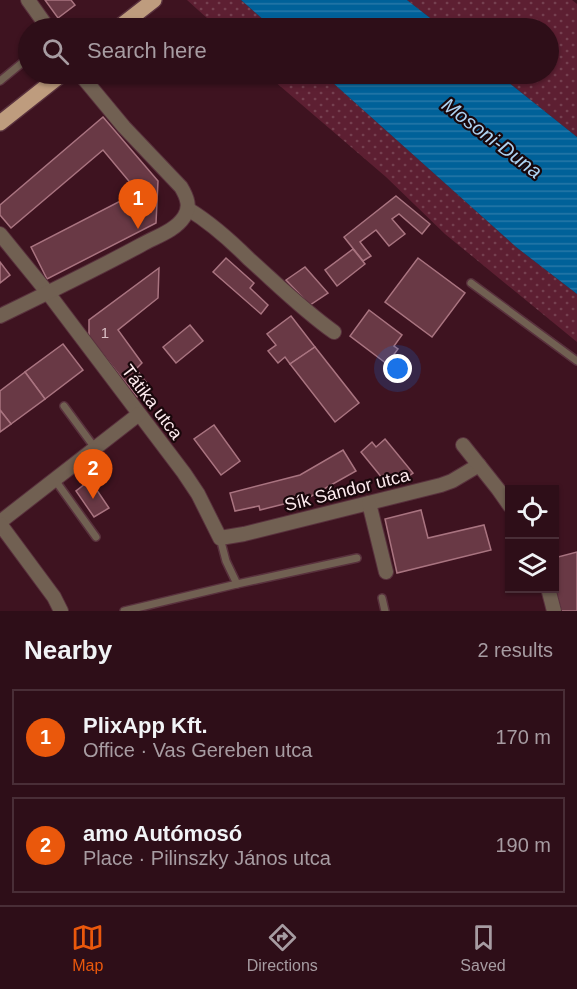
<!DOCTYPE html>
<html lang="en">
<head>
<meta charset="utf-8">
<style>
  body { margin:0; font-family:Helvetica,sans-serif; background:#3a1c25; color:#f1f3f6 }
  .controls { position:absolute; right:18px; bottom:18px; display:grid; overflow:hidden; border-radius:0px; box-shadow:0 2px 4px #0004 }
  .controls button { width:54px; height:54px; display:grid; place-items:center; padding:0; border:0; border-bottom:2px solid #492e37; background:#2e0e18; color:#f1f3f6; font:30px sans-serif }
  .you { position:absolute; left:398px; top:369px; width:21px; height:21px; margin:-15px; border:4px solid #fff; border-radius:50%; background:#1a73e8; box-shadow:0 0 0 9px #1a73e833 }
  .badge { display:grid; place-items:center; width:39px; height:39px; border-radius:50%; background:#ea580c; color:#fff; font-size:20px; font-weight:700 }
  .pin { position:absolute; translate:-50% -50px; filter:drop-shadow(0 2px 3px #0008) }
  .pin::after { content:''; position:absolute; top:32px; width:21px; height:18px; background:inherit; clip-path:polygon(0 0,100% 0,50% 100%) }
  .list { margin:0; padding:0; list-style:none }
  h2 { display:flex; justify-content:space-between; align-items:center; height:78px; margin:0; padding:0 24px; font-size:26px }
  h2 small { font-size:20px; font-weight:400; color:#a79ca2 }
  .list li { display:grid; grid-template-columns:39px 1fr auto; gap:18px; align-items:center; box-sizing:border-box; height:96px; margin:0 12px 12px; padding:0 12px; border:2px solid #492e37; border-radius:0px }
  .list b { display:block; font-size:22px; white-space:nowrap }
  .list p { margin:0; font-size:20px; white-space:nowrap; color:#a79ca2 }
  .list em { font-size:20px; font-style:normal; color:#a79ca2 }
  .icon { flex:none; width:33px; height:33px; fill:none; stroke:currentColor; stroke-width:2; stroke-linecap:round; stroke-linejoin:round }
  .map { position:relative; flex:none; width:577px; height:611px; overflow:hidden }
  .search { position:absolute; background:#2e0e18; box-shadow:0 2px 4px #0004; left:18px; right:18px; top:18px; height:66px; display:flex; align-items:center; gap:15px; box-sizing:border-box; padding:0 21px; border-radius:33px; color:#a79ca2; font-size:22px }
  .sheet { height:294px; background:#2e0e18 }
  nav { display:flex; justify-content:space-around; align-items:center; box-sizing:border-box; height:84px; border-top:2px solid #492e37; background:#2e0e18; font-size:16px; color:#a79ca2 }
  nav a { display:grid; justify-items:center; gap:3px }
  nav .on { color:#ea580c }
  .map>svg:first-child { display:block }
  .grass { fill:url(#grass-dots) }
  .water { fill:url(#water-rules) }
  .building { fill:#693945; stroke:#a97480; stroke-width:1.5 }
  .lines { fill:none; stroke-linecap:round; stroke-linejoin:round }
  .lane-casing { stroke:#59313d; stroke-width:10 }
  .street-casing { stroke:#59313d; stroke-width:16 }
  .primary-casing { stroke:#59313d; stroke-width:18 }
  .lane { stroke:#716052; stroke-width:7 }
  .street { stroke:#716052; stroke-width:14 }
  .primary { stroke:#be9c7e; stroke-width:15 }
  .labels { text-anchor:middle; stroke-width:4.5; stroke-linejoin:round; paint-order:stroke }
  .number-label { font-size:15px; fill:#d9bec4 }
  .street-label { font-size:18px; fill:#feebef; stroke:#19070b }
  .water-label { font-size:20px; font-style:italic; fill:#add2f1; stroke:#19070b }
</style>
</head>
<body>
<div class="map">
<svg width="577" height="611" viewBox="0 0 577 611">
  <defs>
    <pattern id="grass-dots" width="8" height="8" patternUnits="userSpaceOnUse" patternTransform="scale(1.5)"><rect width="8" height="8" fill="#5d1f32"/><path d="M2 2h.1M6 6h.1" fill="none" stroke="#754050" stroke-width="1.8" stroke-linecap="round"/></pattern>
    <pattern id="water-rules" width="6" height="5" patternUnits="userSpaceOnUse" patternTransform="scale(1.5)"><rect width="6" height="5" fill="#006199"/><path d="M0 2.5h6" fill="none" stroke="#2678a8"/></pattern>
  </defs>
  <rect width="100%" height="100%" fill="#3e1320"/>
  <g class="grass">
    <polygon points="187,0 241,0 273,28 218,28"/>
    <polygon points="407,0 572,0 577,4 577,137 498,74 548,74 548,28 443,28"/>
    <polygon points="266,74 323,74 516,247 577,294 577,342 445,234 386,177"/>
  </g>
  <g class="water">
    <polygon points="241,0 407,0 443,28 273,28"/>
    <polygon points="323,74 498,74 577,137 577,294 516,247"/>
  </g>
  <g class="building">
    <polygon points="45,0 71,0 75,5 58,18"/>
    <polygon points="103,117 158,181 156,223 47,279 31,247 138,192 103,150 11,228 0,215 0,205"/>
    <polygon points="396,196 430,224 422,234 399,214 392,219 405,234 389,246 376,230 360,242 371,256 363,261 344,237"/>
    <polygon points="353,249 365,264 337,286 325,270"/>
    <polygon points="226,258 254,283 250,288 268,305 261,314 213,272"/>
    <polygon points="418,258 465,293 432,337 385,302"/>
    <polygon points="0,262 10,275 0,283"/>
    <polygon points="305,267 328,293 310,305 286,280"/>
    <polygon points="159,268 158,298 118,330 142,363 136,369 150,387 137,397 89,337 89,320"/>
    <polygon points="369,310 402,335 394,346 398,349 387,364 350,336"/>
    <polygon points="291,316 315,347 290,364 285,357 278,363 268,351 276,345 267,334"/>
    <polygon points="190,325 203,341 176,363 163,347"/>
    <polygon points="63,344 83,370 45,399 25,372"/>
    <polygon points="315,347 359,403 335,422 290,364"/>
    <polygon points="25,372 45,399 11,424 0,410 0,391"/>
    <polygon points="0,410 11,424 0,432"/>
    <polygon points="214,425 240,461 221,475 194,439"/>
    <polygon points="385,439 413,473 401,482 396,476 387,484 361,452 372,442 376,447"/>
    <polygon points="343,450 356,471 308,498 260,510 259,506 235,511 230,493 300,475"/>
    <polygon points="90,480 109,508 94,517 76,491"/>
    <polygon points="421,510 428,538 484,525 491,550 397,573 385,519"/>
    <polygon points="577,552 577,611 561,611 554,586 554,558"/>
  </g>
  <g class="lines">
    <g class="lane-casing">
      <g id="lane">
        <polyline points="0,81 28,58"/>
        <polyline points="471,283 577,361"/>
        <polyline points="64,406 95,448"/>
        <polyline points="55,480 96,537"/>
        <polyline points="220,538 226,561 237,584"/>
        <polyline points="382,598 385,611"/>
        <polyline points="124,611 237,584 357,558"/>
      </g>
    </g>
    <g class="street-casing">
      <g id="street">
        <polyline points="28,0 48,28"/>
        <path d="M188,209C211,223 230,240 249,259C277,284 304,311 334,332"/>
        <polyline points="0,234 48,293 184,473 198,494 220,538 244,534 441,485 452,481 479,465"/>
        <path d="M0,316C47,293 95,270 141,245C155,237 175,231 184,217C191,207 187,197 181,187L124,127L80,74"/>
        <polyline points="463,445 498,489 510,506"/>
        <polyline points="369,503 386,572"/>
        <polyline points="0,522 139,414"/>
        <polyline points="0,524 54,597 61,611"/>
        <polyline points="548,588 554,611"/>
      </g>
    </g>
    <g class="primary-casing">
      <g id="primary">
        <polyline points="118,28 154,0"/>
        <polyline points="0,123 62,74"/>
      </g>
    </g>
    <use href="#lane" class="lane"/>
    <use href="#street" class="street"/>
    <use href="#primary" class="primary"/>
  </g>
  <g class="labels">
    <g class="number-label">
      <text x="105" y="338">1</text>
    </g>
    <g class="street-label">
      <text transform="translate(152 402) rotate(53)" y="6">Tátika utca</text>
      <text transform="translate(347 490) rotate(-14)" y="6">Sík Sándor utca</text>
    </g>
    <g class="water-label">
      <text transform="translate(492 138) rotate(37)" y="7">Mosoni-Duna</text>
    </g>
  </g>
</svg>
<div class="controls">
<button><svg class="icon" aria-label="locate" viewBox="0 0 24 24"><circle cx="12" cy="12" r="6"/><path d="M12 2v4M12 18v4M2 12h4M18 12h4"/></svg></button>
<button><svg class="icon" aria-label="layers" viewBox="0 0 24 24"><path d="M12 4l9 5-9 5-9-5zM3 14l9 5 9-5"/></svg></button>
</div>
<div class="you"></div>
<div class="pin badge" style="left:138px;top:229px">1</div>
<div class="pin badge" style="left:93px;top:499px">2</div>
<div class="search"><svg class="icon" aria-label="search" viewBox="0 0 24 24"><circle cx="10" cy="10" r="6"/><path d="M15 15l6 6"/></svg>Search here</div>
</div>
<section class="sheet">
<h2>Nearby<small>2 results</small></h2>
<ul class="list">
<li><span class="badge">1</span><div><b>PlixApp Kft.</b><p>Office · Vas Gereben utca</p></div><em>170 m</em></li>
<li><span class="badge">2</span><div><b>amo Autómosó</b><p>Place · Pilinszky János utca</p></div><em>190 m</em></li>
</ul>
</section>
<nav>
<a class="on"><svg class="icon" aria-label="map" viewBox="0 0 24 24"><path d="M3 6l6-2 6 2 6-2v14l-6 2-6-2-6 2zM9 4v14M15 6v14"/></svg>Map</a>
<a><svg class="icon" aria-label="directions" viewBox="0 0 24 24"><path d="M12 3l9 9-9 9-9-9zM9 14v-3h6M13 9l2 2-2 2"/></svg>Directions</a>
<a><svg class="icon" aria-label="saved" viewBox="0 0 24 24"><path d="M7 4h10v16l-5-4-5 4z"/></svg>Saved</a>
</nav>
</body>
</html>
